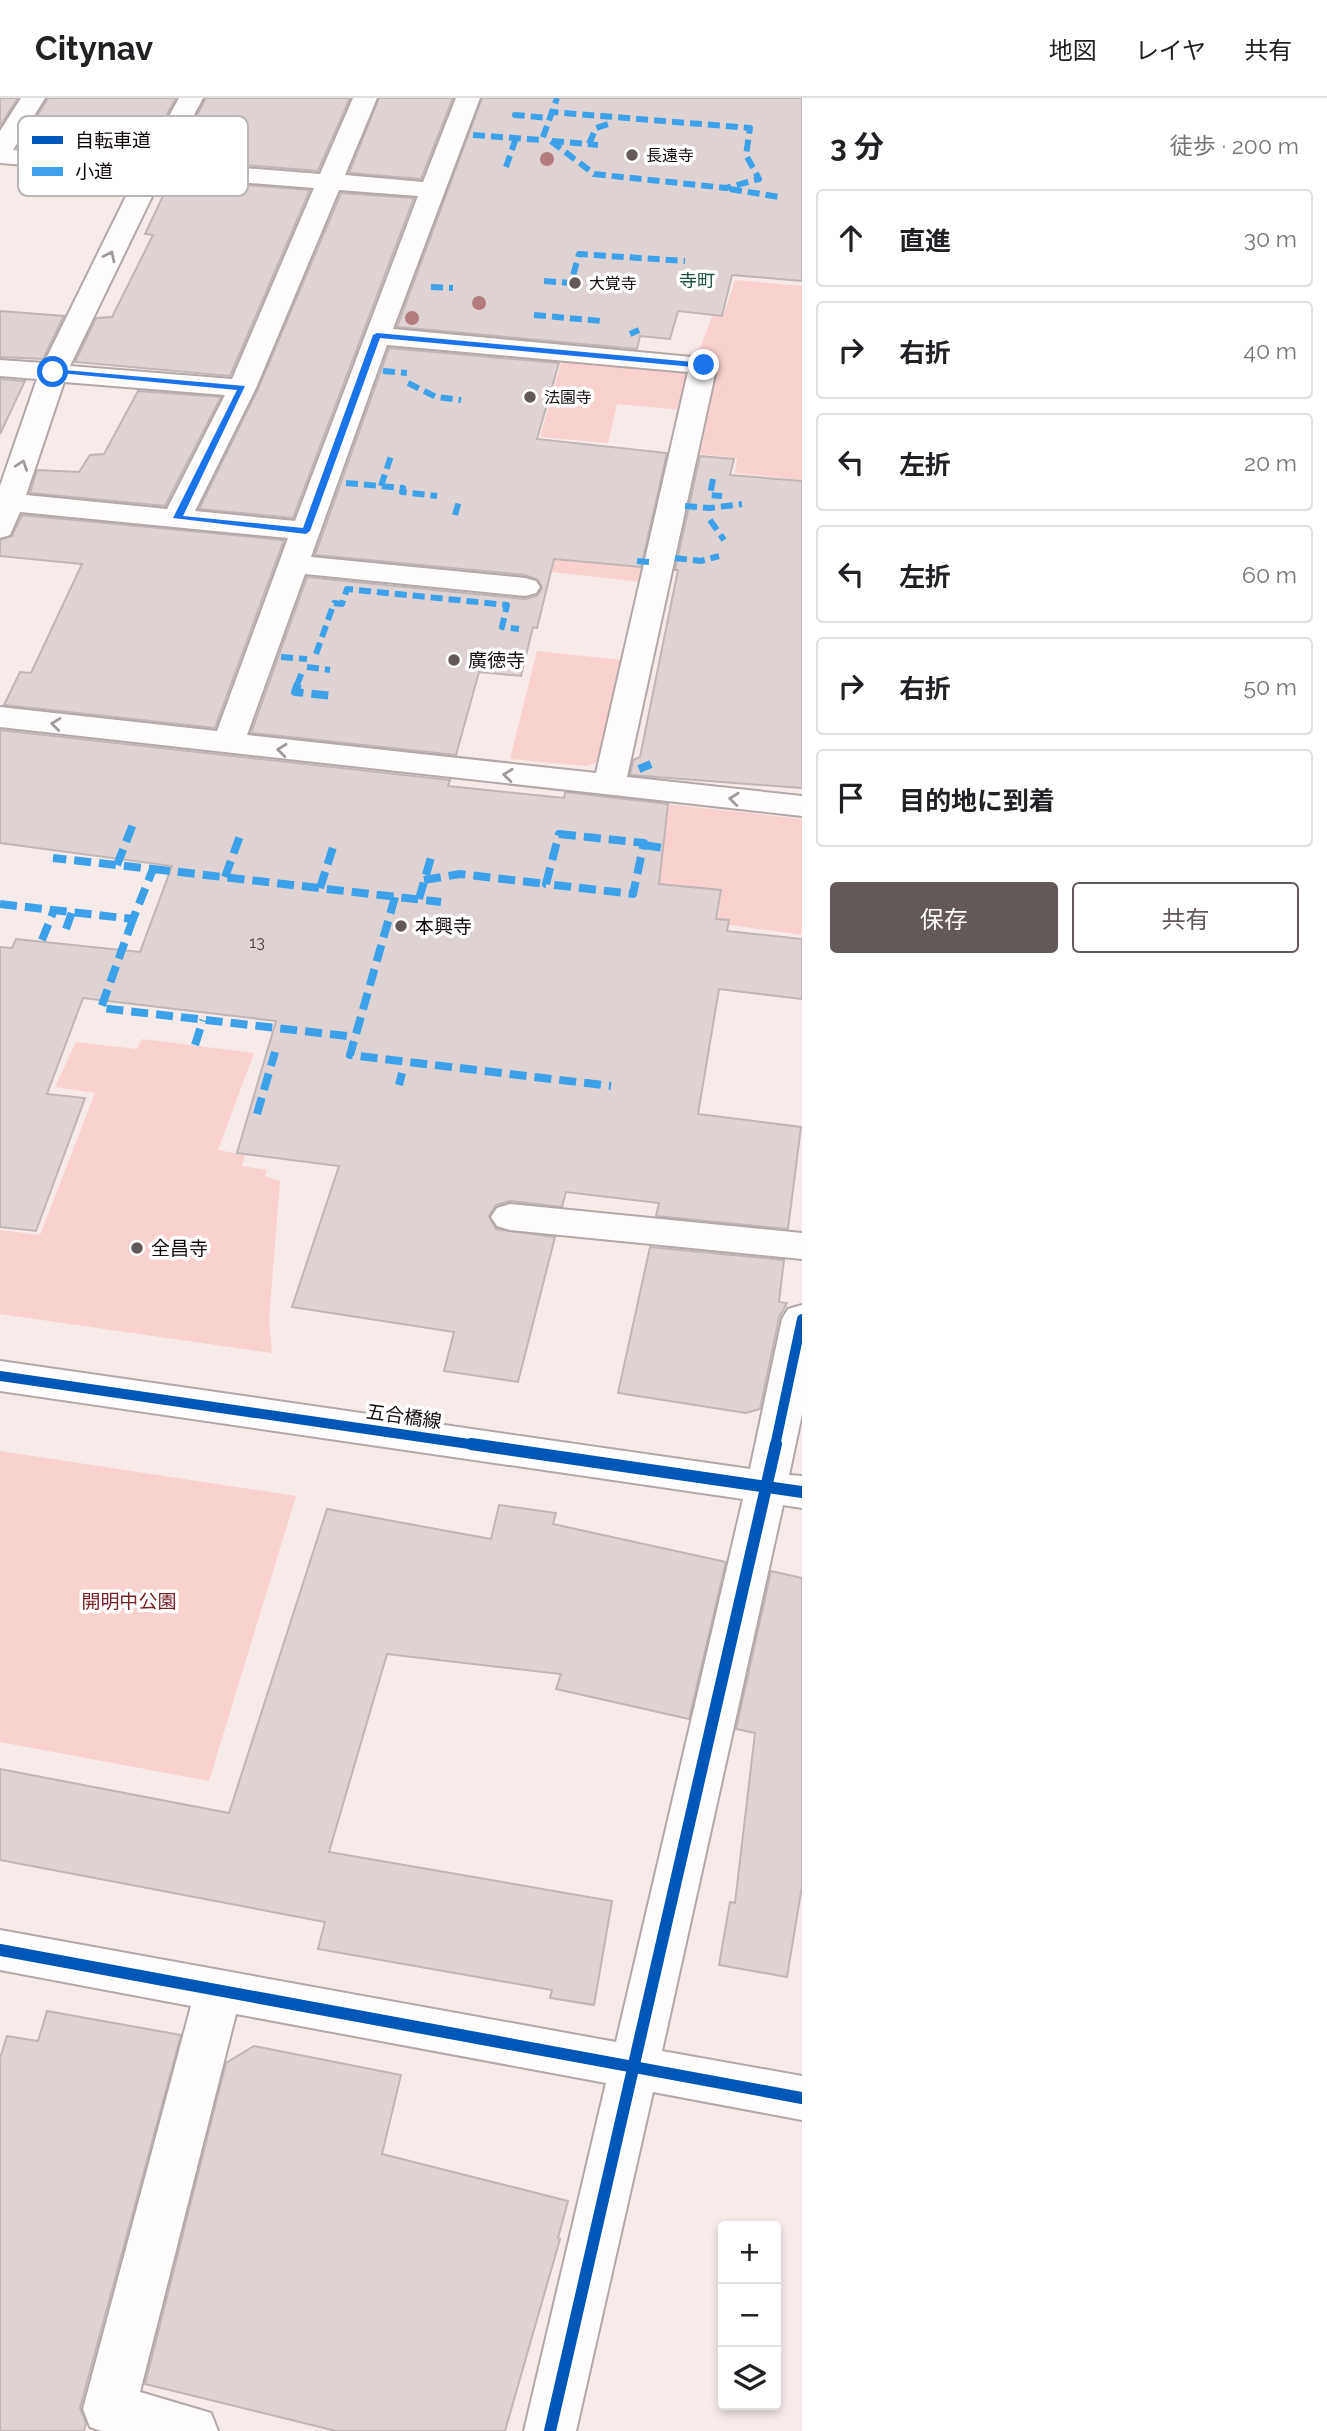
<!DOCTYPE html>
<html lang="ja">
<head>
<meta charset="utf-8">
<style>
  body { margin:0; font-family:Raleway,"Noto Sans JP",sans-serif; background:#f6f6f6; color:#202124 }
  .controls { position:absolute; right:21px; bottom:21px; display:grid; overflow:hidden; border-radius:7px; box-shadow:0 4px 10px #0003 }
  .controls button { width:63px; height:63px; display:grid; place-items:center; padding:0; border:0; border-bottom:2px solid #e0e0e0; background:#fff; color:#202124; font:35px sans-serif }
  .stop { position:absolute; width:21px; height:21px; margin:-16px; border:5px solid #1a73e8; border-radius:50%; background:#fff }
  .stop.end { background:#1a73e8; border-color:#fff; box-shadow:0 2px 7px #0008 }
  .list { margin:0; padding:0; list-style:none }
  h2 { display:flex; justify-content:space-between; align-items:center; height:91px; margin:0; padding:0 28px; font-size:30px }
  h2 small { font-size:23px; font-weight:400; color:#757577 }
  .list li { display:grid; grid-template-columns:46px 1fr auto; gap:21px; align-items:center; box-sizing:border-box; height:98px; margin:0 14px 14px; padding:0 14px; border:2px solid #e0e0e0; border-radius:7px }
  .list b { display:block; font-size:26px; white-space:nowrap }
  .list em { font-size:23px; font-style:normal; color:#757577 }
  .actions { display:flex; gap:14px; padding:21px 28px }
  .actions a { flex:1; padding:16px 0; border:2px solid #635958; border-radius:7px; text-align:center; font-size:24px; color:#635958 }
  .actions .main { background:#635958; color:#fff }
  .icon { flex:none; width:38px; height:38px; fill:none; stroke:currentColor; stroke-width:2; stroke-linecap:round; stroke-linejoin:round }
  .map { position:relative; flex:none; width:802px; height:2333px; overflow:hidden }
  header { display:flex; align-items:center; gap:42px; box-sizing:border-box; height:98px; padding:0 35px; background:#fff; border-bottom:2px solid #e0e0e0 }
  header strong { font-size:33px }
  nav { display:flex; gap:38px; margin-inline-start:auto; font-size:24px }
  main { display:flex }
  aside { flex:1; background:#fff }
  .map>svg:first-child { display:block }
  .green { fill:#f9d1cf }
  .building { fill:#ded3d2; stroke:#bfb5b4; stroke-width:2 }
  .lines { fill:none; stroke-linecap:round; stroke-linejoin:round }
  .minor-casing { stroke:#b2a8a7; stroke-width:4 }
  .minor { fill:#fefcfc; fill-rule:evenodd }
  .quiet-far1 { stroke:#3da1e9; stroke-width:6; stroke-dasharray:12 6; stroke-linecap:butt }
  .quiet { stroke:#3da1e9; stroke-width:8; stroke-dasharray:17 8; stroke-linecap:butt }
  .cycleway-far1-casing { stroke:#fff; stroke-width:14 }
  .cycleway-casing { stroke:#fff; stroke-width:17 }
  .cycleway-far1 { stroke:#0057b8; stroke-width:10 }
  .cycleway { stroke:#0057b8; stroke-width:12 }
  .tree { fill:#b27c7e }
  .oneway { stroke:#a09b9b }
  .route { fill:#1a73e8 }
  .poi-dot { fill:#635958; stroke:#fff; stroke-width:2.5 }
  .labels { text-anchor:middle; stroke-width:7; stroke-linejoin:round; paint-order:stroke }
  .far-poi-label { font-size:16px; fill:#130a0a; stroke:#fff; text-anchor:start }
  .number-label { font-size:16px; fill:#463c3c }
  .far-neighbourhood-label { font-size:18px; fill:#1e5143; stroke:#fff }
  .poi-label { font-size:19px; fill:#130a0a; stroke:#fff; text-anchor:start }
  .street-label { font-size:19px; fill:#130a0a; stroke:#fff }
  .park-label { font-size:19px; fill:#7a2125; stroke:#fff }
  .key { fill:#fff; stroke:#b8b6b6; stroke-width:2 }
  .key-label { font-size:19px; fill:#130a0a }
</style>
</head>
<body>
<header>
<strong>Citynav</strong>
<nav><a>地図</a><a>レイヤ</a><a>共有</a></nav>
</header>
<main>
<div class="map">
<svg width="802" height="2333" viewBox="0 0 802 2333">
  <rect width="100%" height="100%" fill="#f7ebea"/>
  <g class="green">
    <polygon points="735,182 802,188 802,382 735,375 737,360 700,356 719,262 697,259 712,218 723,219"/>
    <polygon points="562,262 691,272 682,312 617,306 608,345 540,339"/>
    <polygon points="519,439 650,452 642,484 542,473"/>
    <polygon points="537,553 622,562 600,663 587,668 510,661"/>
    <polygon points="656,705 802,721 802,837 717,825 722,792 655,786"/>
    <polygon points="142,941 254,955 218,1052 245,1057 242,1068 267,1072 265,1078 280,1083 269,1222 272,1255 0,1216 0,1132 40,1137 95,995 55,989 76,944 137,951"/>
    <polygon points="0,1353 296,1398 209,1683 0,1644"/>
  </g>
  <g class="building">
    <polygon points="0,0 18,0 0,28"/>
    <polygon points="48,0 176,0 148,50 23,41"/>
    <polygon points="206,0 350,0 318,73 181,62 185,54 178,53"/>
    <polygon points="379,0 453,0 421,81 349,75"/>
    <polygon points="482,0 802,0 802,183 732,177 722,218 678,213 670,241 640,238 637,251 397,229"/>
    <polygon points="171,81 310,92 230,278 75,264 96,220 112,219 153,137 145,136"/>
    <polygon points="341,95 414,100 293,420 199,411 258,291"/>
    <polygon points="0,213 64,218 43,261 0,259"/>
    <polygon points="389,250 559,265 537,341 667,355 641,469 554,461 537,530 533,529 521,578 479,574 456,657 251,635 307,479 525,501 537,498 542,490 538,482 525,477 315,457"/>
    <polygon points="0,281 25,283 0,336"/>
    <polygon points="138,293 221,299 165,408 30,395 37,372 79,374 90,357 104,356"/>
    <polygon points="700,358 734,361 730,377 802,383 802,690 630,677 633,662 640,659 678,472 675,472"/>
    <polygon points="22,417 284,442 215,630 4,607 20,574 31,575 82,466 0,458 0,442 12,438"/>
    <polygon points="0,632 450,682 448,688 564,700 565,694 668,706 659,786 721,792 716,821 729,822 727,833 802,841 802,901 719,891 698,1016 801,1029 788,1131 656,1118 659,1105 566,1094 562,1109 510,1103 496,1107 489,1118 496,1131 555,1139 518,1284 444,1273 454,1234 292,1209 339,1068 237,1055 276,923 83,900 47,996 85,1000 36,1133 0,1129 0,849 12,850 16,841 140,854 172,768 0,745"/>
    <polygon points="650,1149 784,1162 779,1204 787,1205 779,1220 760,1311 746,1315 618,1295"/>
    <polygon points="499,1407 556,1415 553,1426 726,1464 689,1621 556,1591 561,1576 387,1556 329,1754 612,1803 594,1907 550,1900 552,1892 318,1851 325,1824 0,1762 0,1671 229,1715 327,1411 491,1441"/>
    <polygon points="771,1473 802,1480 802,1788 787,1879 719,1867 730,1804 735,1805 755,1635 736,1631"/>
    <polygon points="47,1913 181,1937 80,2310 86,2325 84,2333 0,2333 0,1960 7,1938 38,1943"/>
    <polygon points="254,1948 401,1977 382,2056 568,2103 558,2140 560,2141 505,2333 336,2333 145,2286 226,1965"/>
  </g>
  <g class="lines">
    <g class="minor-casing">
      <g id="minor">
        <path d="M21,0H45L13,52L145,62L179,0H203L169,64L320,76L353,0H377L345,77L423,84L456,0H480L393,231L713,261L717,267L627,679L802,698V718L0,629V609L217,633L288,440L20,414L10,437L0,440V388L37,281L0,278V262L44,265L137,76L0,65V33ZM162,78L314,90L232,281L70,268ZM339,92L418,98L295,423L195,413L256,290ZM387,247L688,274L596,675L247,637L305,476L525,498L536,495L540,489L536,483L525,480L311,459ZM64,284L225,297L167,411L26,397Z"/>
        <polygon points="510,1106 802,1135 802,1161 510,1132 497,1128 491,1119 497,1110"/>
        <polygon points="802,1207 802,1316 789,1377 802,1378 802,1410 783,1407 662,1953 802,1978 802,2022 653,1994 576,2333 524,2333 606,1985 236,1916 140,2294 211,2315 218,2333 101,2333 90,2329 83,2311 191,1908 0,1872 0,1832 616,1944 743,1401 0,1293 0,1263 750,1371 782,1221 788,1211"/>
      </g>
    </g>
    <use href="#minor" class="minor"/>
    <g class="quiet-far1">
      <polyline points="516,15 515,17 549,20"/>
      <polyline points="473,37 542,42 557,0"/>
      <polyline points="551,43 594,76 726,90 759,81 746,57 750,30 552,14"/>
      <polyline points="552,43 598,47"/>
      <polyline points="589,46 596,30 608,26 609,19"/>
      <polyline points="506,69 516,40"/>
      <polyline points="730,91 779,99"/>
      <polyline points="544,183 571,185 579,156 685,163"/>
      <polyline points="431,189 453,190"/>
      <polyline points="534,217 601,223"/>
      <polyline points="630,236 639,232"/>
      <polyline points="383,273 407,275"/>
      <polyline points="408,285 436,299 461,302"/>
      <polyline points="713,381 710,397 722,398"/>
      <polyline points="346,385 403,390 402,394 437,398"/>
      <polyline points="381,388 391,358"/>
      <polyline points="685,408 710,410 742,406"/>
      <polyline points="455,417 460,400"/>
      <polyline points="710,422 724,442"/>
      <polyline points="675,460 701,463 719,458"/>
      <polyline points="637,463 649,464"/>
      <polyline points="316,556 334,505 342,506 347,491 507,507 502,529 519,531"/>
      <polyline points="281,559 307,561"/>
      <polyline points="307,569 330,572"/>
      <polyline points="297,587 302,574"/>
    </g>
    <g class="quiet">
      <polyline points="298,586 295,594 334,598"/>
      <polyline points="639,671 651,666"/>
      <polygon points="559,736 644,745 633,796 546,786"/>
      <polyline points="644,747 663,750"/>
      <polyline points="117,767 135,721"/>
      <polyline points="153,771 441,804"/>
      <polyline points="225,779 241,735"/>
      <polyline points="424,782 460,776 546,786"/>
      <polyline points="320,790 335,743"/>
      <polyline points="395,799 350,957 611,988"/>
      <polyline points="419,801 432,756"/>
      <polyline points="0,806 133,821 153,771 53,760"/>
      <polyline points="133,821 101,910 355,939"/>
      <polyline points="66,831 72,814"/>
      <polyline points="42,842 54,812"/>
      <polyline points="195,947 203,922"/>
      <polyline points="399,987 402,975"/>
      <polyline points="257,1016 275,954"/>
    </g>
    <g class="cycleway-far1-casing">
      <g id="cycleway-far1">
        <polyline points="0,1278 483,1348"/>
        <polyline points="775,1348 802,1221"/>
      </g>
    </g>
    <g class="cycleway-casing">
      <g id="cycleway">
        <polyline points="471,1346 802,1394"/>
        <polyline points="0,1852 802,2000"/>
        <polyline points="550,2333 776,1346"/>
      </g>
    </g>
    <use href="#cycleway-far1" class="cycleway-far1"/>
    <use href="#cycleway" class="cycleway"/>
  </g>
  <g class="tree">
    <circle cx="547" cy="61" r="7"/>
    <circle cx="479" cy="205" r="7"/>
    <circle cx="412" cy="220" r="7"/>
  </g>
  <defs><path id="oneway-chevron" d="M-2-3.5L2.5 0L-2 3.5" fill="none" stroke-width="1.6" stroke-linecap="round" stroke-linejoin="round" transform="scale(1.75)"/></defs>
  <g class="oneway">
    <use href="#oneway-chevron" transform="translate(110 158) rotate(-64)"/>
    <use href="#oneway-chevron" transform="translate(22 367) rotate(-71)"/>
    <use href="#oneway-chevron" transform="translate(56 626) rotate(-173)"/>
    <use href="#oneway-chevron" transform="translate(282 652) rotate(-174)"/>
    <use href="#oneway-chevron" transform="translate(508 677) rotate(-174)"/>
    <use href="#oneway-chevron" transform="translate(734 701) rotate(-174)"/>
  </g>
  <polygon class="route" points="377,235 704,265 708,267 704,270 380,240 310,433 306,436 173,420 237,292 49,274 53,271 245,288 183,418 303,430 373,237"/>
  <g class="poi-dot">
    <circle cx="632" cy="57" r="7"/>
    <circle cx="575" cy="185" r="7"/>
    <circle cx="530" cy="299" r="7"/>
    <circle cx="454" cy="562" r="7"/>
    <circle cx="401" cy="828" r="7"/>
    <circle cx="137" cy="1150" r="7"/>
  </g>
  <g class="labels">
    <g class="far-poi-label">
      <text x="646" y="63">長遠寺</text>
      <text x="589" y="191">大覚寺</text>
      <text x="544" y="305">法園寺</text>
    </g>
    <g class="number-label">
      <text x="257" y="850">13</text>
    </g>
    <g class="far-neighbourhood-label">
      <text x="697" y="189">寺町</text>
    </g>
    <g class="poi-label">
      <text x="468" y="569">廣徳寺</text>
      <text x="415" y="835">本興寺</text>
      <text x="151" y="1157">全昌寺</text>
    </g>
    <g class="street-label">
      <text transform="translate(404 1318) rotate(8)" y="7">五合橋線</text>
    </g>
    <g class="park-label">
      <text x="129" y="1510">開明中公園</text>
    </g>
  </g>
  <rect x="18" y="18" width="230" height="80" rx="10" class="key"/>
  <rect x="32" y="38" width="31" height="8" fill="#0057b8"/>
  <rect x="32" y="69" width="31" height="9" fill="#3da1e9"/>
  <g class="key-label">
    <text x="75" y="49">自転車道</text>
    <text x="75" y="80">小道</text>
  </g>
</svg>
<div class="controls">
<button>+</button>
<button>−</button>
<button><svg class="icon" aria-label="layers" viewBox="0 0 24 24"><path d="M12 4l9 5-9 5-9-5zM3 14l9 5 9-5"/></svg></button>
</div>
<div class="stop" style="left:53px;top:274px"></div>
<div class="stop end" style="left:704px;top:267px"></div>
</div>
<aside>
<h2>3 分<small>徒歩 · 200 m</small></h2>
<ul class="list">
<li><svg class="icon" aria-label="ahead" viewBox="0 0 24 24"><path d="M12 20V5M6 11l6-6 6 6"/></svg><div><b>直進</b></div><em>30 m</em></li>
<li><svg class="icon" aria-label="right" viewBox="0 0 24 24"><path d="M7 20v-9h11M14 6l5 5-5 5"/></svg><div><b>右折</b></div><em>40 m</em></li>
<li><svg class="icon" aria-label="left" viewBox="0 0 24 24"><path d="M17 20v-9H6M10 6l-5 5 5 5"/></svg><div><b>左折</b></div><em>20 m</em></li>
<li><svg class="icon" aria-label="left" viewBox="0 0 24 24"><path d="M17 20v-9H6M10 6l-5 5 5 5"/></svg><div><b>左折</b></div><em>60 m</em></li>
<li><svg class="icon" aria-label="right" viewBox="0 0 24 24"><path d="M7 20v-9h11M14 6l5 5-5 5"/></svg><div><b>右折</b></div><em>50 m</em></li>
<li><svg class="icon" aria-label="arrive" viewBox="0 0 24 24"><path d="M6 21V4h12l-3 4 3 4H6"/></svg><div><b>目的地に到着</b></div></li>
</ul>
<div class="actions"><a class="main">保存</a><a>共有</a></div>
</aside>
</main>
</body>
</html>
